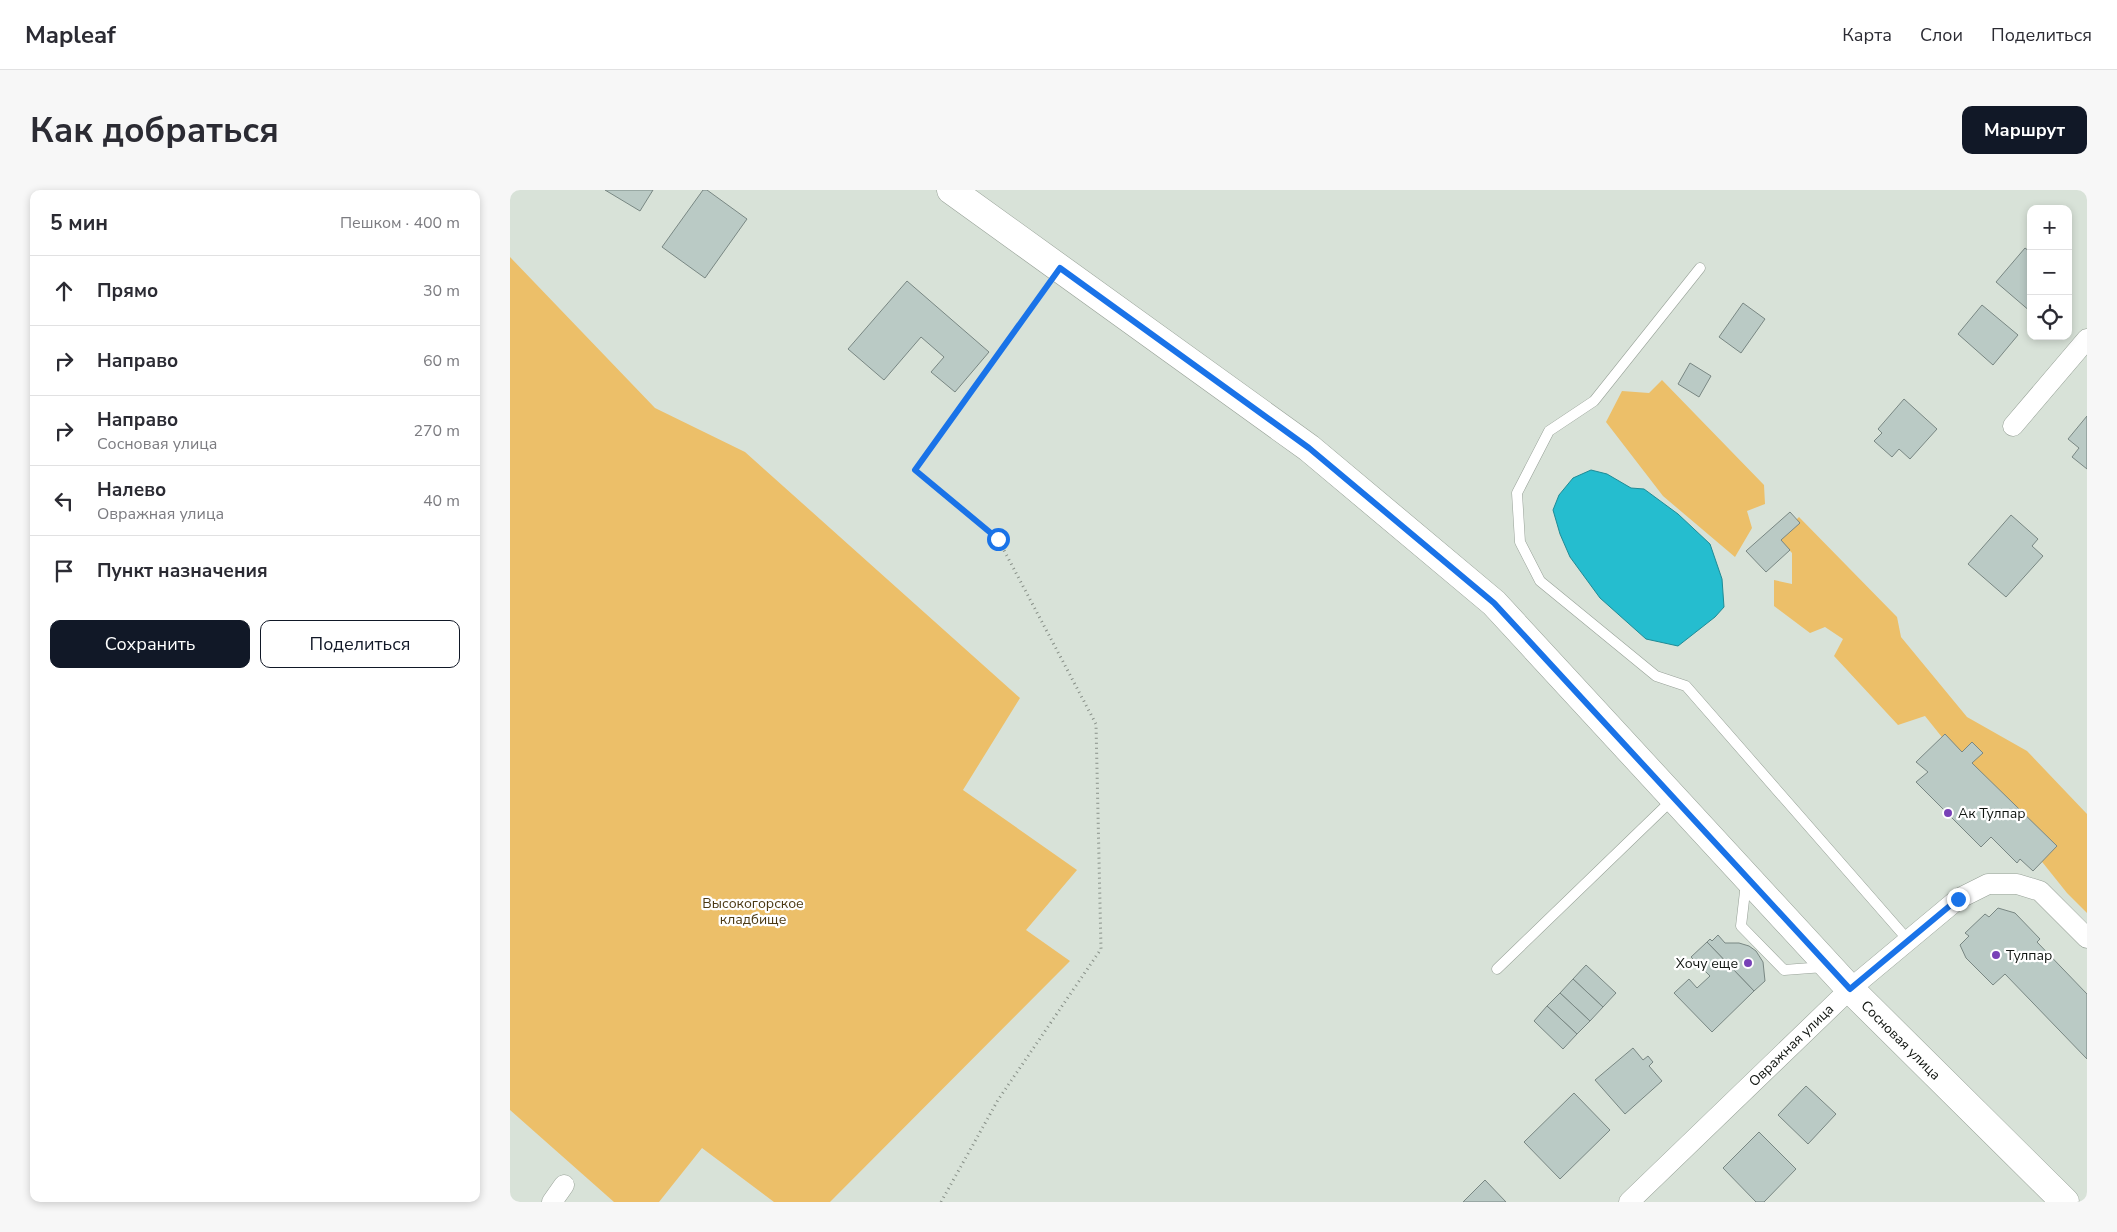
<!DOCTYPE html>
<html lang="ru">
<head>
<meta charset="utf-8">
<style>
  body { margin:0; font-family:"Nunito Sans",sans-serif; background:#f7f7f7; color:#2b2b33 }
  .controls { position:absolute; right:15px; top:15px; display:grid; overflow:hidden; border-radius:10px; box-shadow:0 2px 8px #0003 }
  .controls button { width:45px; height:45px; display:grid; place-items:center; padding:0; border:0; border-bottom:1px solid #e1e1e2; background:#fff; color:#2b2b33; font:25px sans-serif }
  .stop { position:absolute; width:15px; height:15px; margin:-11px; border:4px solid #1a73e8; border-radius:50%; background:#fff }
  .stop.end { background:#1a73e8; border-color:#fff; box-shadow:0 1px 5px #0008 }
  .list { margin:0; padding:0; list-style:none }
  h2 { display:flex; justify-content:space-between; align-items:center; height:65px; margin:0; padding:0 20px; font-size:21px }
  h2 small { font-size:16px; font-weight:400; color:#7c7c81 }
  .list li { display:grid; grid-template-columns:32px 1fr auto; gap:15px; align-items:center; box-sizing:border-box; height:70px; padding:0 20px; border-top:1px solid #e1e1e2 }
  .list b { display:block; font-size:19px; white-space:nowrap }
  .list p { margin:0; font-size:16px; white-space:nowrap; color:#7c7c81 }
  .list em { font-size:16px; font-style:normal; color:#7c7c81 }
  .actions { display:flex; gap:10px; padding:15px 20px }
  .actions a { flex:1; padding:11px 0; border:1px solid #111827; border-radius:10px; text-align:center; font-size:18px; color:#111827 }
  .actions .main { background:#111827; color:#fff }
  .icon { flex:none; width:28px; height:28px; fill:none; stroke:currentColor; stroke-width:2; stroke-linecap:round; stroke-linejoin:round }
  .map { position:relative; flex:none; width:1577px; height:1012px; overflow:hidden; border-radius:10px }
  header { display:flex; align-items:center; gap:30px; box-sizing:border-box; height:70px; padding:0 25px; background:#fff; border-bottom:1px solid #e1e1e2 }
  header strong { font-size:24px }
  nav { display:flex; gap:28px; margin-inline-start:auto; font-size:18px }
  .intro { display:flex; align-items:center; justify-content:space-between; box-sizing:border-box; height:120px; padding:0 30px }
  h1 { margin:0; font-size:35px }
  .button { padding:12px 22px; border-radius:10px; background:#111827; color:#fff; font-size:18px; font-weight:700 }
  main { display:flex; gap:30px; padding:0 30px }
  aside { flex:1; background:#fff; border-radius:10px; box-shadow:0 2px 8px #0003 }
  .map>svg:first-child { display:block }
  .green { fill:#ecbf69 }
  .water { fill:#25bdcf; stroke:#1f8b96 }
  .building { fill:#bacac5; stroke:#798783 }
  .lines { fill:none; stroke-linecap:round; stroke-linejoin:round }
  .lane-casing { stroke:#97a197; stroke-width:11 }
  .street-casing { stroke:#97a197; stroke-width:21 }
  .secondary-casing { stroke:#97a197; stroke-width:29 }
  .path { stroke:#878f87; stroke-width:3; stroke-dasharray:1 4; stroke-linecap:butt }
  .lane { stroke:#fff; stroke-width:10 }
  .street { stroke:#fff; stroke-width:20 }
  .secondary { stroke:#fff; stroke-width:28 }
  .route { stroke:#1a73e8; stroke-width:6 }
  .poi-dot { fill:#7841b7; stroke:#fff; stroke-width:2 }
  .labels { text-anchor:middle; stroke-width:4.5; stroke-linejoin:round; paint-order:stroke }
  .poi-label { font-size:14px; fill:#111511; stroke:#fff; text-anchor:start }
  .park-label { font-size:14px; fill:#4b3812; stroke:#fff }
  .street-label { font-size:14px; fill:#111511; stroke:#fff }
</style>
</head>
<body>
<header>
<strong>Mapleaf</strong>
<nav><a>Карта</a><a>Слои</a><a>Поделиться</a></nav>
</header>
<div class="intro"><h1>Как добраться</h1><a class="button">Маршрут</a></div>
<main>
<aside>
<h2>5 мин<small>Пешком · 400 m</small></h2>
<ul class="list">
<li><svg class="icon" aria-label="ahead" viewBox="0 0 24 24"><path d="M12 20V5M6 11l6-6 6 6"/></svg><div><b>Прямо</b></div><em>30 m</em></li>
<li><svg class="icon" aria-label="right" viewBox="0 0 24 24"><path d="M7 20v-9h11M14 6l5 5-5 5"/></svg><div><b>Направо</b></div><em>60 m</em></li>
<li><svg class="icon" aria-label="right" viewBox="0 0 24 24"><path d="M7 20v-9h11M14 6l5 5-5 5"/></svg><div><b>Направо</b><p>Сосновая улица</p></div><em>270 m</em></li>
<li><svg class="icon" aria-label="left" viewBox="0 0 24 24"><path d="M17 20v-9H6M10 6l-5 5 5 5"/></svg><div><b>Налево</b><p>Овражная улица</p></div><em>40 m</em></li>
<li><svg class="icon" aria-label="arrive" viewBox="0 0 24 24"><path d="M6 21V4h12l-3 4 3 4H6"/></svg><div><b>Пункт назначения</b></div></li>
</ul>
<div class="actions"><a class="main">Сохранить</a><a>Поделиться</a></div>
</aside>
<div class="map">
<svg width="1577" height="1012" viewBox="0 0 1577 1012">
  <rect width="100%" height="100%" fill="#d8e2d8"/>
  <g class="green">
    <polygon points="0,67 145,218 235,262 510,508 453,600 567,680 516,740 560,771 320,1012 264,1012 192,958 149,1012 104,1012 0,920"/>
    <polygon points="1152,190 1254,295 1255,314 1237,321 1242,338 1225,367 1153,306 1096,232 1112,201 1139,203"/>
    <polygon points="1289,327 1387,427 1391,447 1457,527 1517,561 1577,624 1577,723 1557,703 1415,526 1388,535 1324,466 1333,449 1315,437 1300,443 1264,416 1264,390 1282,394 1282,363 1268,348"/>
  </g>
  <polygon class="water" points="1081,280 1097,284 1121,298 1134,299 1168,324 1200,354 1212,389 1214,417 1205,427 1168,456 1136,449 1090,408 1060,367 1050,344 1043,320 1049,305 1063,288"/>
  <g class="building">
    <polygon points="95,0 143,0 130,21"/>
    <polygon points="193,0 197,0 237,29 195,88 152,57"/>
    <polygon points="1515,58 1519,61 1521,58 1521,122 1486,92"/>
    <polygon points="397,91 479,162 445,202 421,182 434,167 411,147 374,190 338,159"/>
    <polygon points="1233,113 1255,129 1231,163 1209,147"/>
    <polygon points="1472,115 1508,145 1483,175 1448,144"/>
    <polygon points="1180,173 1201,186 1189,207 1168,194"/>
    <polygon points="1394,209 1427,239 1400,269 1389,259 1382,267 1364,251 1372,243 1368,239"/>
    <polygon points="1577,226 1577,279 1562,267 1569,258 1558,249"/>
    <polygon points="1280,322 1290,333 1271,350 1280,360 1256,382 1236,361"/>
    <polygon points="1501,325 1528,349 1522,356 1533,366 1496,407 1458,374"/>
    <polygon points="1435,544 1452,562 1462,552 1473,563 1462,573 1547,656 1523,681 1510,669 1507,673 1481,647 1471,657 1406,592 1418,582 1406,572"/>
    <polygon points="1488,718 1505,723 1530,749 1527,752 1577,804 1577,869 1495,784 1483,795 1456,768 1450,755 1459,746 1455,743 1475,724 1479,727"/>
    <polygon points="1208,745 1215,753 1229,753 1239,756 1246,761 1253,772 1255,791 1244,801 1197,752 1200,749 1202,751"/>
    <polygon points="1197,752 1244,801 1202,842 1164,803 1179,789 1187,798 1200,786 1181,767"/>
    <polygon points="1076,775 1106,803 1093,817 1063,789"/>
    <polygon points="1063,789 1093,817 1080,831 1050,803"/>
    <polygon points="1050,803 1080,831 1067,844 1037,816"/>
    <polygon points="1037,816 1067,844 1053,859 1024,831"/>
    <polygon points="1123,858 1133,870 1138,866 1143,872 1139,876 1152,891 1115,924 1085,890"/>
    <polygon points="1296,896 1326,924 1298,954 1268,925"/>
    <polygon points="1064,903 1100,940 1050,989 1014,952"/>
    <polygon points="1249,942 1286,979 1254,1012 1246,1012 1213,978"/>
    <polygon points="975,990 996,1012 953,1012"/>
  </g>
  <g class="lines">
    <g class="lane-casing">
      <g id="lane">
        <polyline points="1190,78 1084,211 1039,241 1007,303 1010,352 1030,391 1146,486 1176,496 1398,750"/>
        <polyline points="1236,693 1231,736 1274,780 1314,777"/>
        <polyline points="987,779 1163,609"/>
      </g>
    </g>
    <g class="street-casing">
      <g id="street">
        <polyline points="1503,236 1577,149"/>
        <polyline points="42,1012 54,995"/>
        <polyline points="1119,1012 1340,799 1448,709 1478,694 1507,694 1530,701 1577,748"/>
      </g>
    </g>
    <g class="secondary-casing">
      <polyline id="secondary" points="441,0 799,258 984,413 1340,799 1555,1012"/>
    </g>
    <polyline class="path" points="431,1012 488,910 591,759 586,534 488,349 405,280 535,99"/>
    <use href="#lane" class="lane"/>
    <use href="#street" class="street"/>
    <use href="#secondary" class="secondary"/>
  </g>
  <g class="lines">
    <polyline class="route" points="488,349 405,280 550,78 799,258 984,413 1340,799 1448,709"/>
  </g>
  <g class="poi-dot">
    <circle cx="1438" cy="623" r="5"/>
    <circle cx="1486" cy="765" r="5"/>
    <circle cx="1238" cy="773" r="5"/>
  </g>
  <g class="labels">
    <g class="poi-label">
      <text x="1448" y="628">Ак Тулпар</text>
      <text x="1496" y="770">Тулпар</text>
      <text x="1228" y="778" text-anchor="end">Хочу еще</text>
    </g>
    <g class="park-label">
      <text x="243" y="718">Высокогорское<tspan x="243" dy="16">кладбище</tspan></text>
    </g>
    <g class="street-label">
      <text transform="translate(1391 850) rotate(45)" y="5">Сосновая улица</text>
      <text transform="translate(1281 855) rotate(-44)" y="5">Овражная улица</text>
    </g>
  </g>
</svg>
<div class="controls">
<button>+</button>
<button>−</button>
<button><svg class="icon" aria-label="locate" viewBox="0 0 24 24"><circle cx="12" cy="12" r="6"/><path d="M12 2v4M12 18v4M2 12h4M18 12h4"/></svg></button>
</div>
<div class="stop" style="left:488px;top:349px"></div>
<div class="stop end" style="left:1448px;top:709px"></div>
</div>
</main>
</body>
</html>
